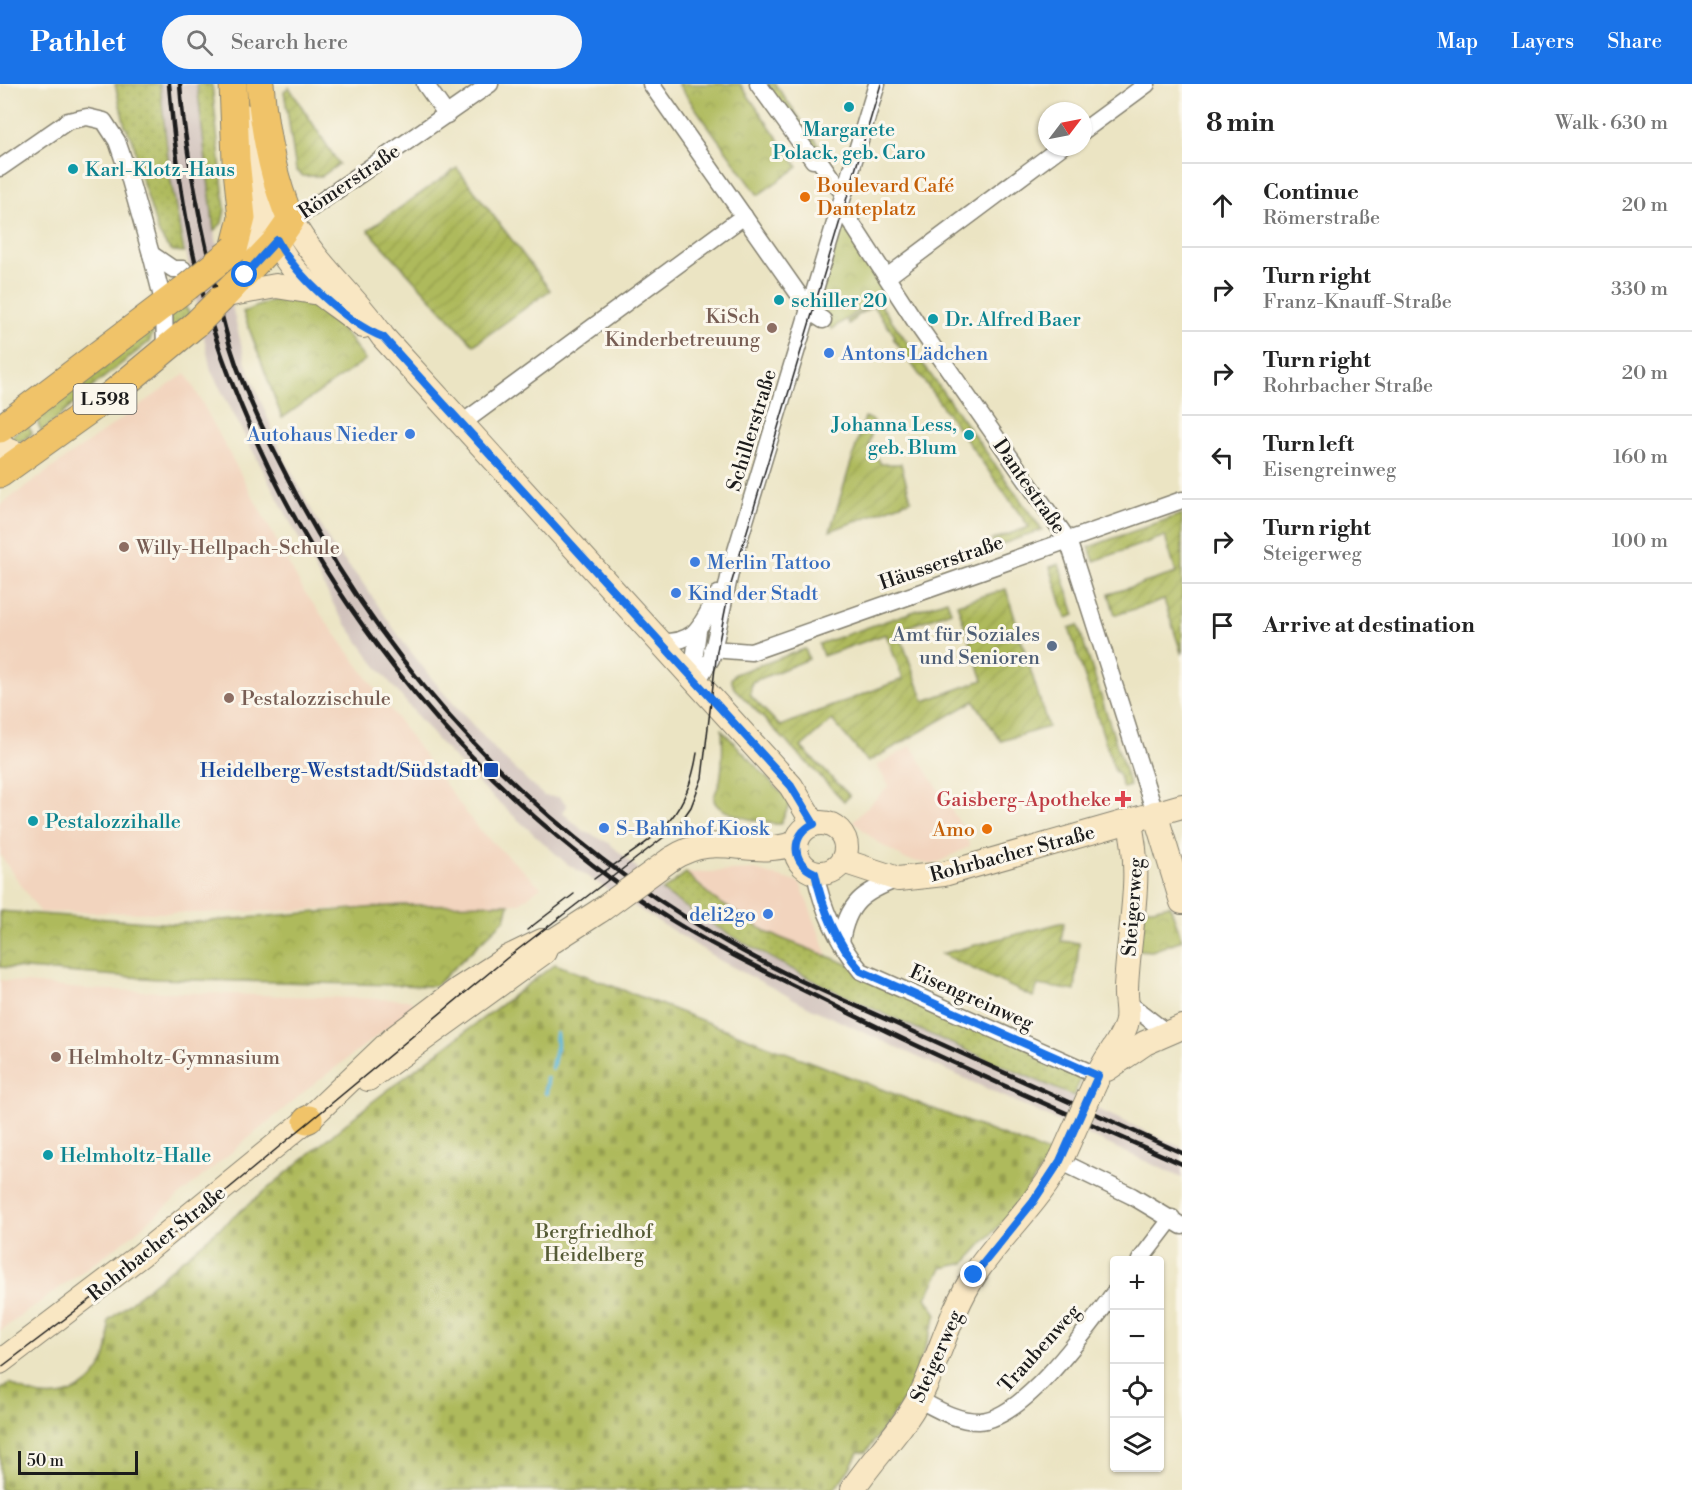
<!DOCTYPE html>
<html lang="en">
<head>
<meta charset="utf-8">
<style>
  body { margin:0; font-family:"Libre Bodoni",serif; background:#f6f6f6; color:#222 }
  .controls { position:absolute; right:18px; bottom:18px; display:grid; overflow:hidden; border-radius:6px; box-shadow:0 2px 4px #0004 }
  .controls button { width:54px; height:54px; display:grid; place-items:center; padding:0; border:0; border-bottom:2px solid #e0e0e0; background:#fff; color:#222; font:30px sans-serif }
  .compass { position:absolute; left:1038px; top:18px; width:54px; height:54px; border-radius:50%; background:#fff; box-shadow:0 2px 4px #0004; rotate:58deg }
  .scale { position:absolute; left:18px; bottom:15px; width:120px; box-sizing:border-box; padding-left:6px; border:3px solid #1c1c1c; border-top:0; font-size:16px; line-height:21px; white-space:nowrap; color:#1c1c1c; -webkit-text-stroke:4px #fbf7ec; paint-order:stroke }
  .stop { position:absolute; width:18px; height:18px; margin:-14px; border:4px solid #1a73e8; border-radius:50%; background:#fff }
  .stop.end { background:#1a73e8; border-color:#fff; box-shadow:0 2px 6px #0008 }
  .list { margin:0; padding:0; list-style:none }
  h2 { display:flex; justify-content:space-between; align-items:center; height:78px; margin:0; padding:0 24px; font-size:26px }
  h2 small { font-size:20px; font-weight:400; color:#767676 }
  .list li { display:grid; grid-template-columns:39px 1fr auto; gap:18px; align-items:center; box-sizing:border-box; height:84px; padding:0 24px; border-top:2px solid #e0e0e0 }
  .list b { display:block; font-size:22px; white-space:nowrap }
  .list p { margin:0; font-size:20px; white-space:nowrap; color:#767676 }
  .list em { font-size:20px; font-style:normal; color:#767676 }
  .icon { flex:none; width:33px; height:33px; fill:none; stroke:currentColor; stroke-width:2; stroke-linecap:round; stroke-linejoin:round }
  .map { position:relative; flex:none; width:1182px; height:1406px; overflow:hidden }
  header { display:flex; align-items:center; gap:36px; box-sizing:border-box; height:84px; padding:0 30px; background:#1a73e8; color:#fff }
  header strong { font-size:28px }
  nav { display:flex; gap:33px; margin-inline-start:auto; font-size:21px }
  .search { width:420px; height:54px; background:#f6f6f6; display:flex; align-items:center; gap:15px; box-sizing:border-box; padding:0 21px; border-radius:33px; color:#767676; font-size:22px }
  main { display:flex }
  aside { flex:1; background:#fff }
  .map>svg:first-child { display:block }
  .built { fill:#f2d4be }
  .railway { fill:#cfc0ba }
  .grass { fill:url(#grass-dots); stroke:#656b3c; stroke-width:1.5 }
  .cemetery { fill:url(#cemetery-stones); stroke:#656b3c; stroke-width:1.5 }
  .park { fill:url(#park-crowns); stroke:#656b3c; stroke-width:1.5 }
  .garden { fill:url(#garden-furrows); stroke:#656b3c; stroke-width:1.5 }
  .lines { fill:none; stroke-linecap:round; stroke-linejoin:round }
  .stream { stroke:#5bb7d9; stroke-width:4.5 }
  .street-casing { stroke:#848070; stroke-width:19 }
  .secondary-casing { stroke:#848070; stroke-width:26 }
  .primary-casing { stroke:#848070; stroke-width:29 }
  .street { stroke:#fff; stroke-width:16 }
  .secondary { stroke:#f9e7c3; stroke-width:24 }
  .primary { stroke:#f0c369; stroke-width:27 }
  .tram { stroke:#1c1c1c; stroke-width:1.5 }
  .rail { stroke:#1c1c1c; stroke-width:4.5 }
  .secondary-bridge-casing { stroke:#848070; stroke-width:26; stroke-linecap:butt }
  .primary-bridge-casing { stroke:#848070; stroke-width:29; stroke-linecap:butt }
  .secondary-bridge { stroke:#f9e7c3; stroke-width:24 }
  .primary-bridge { stroke:#f0c369; stroke-width:27 }
  .route { stroke:#1a73e8; stroke-width:8 }
  .culture-dot { fill:#0f9aa8; stroke:#fbf7ec; stroke-width:2 }
  .food-dot { fill:#e8710a; stroke:#fbf7ec; stroke-width:2 }
  .education-dot { fill:#8d6e63; stroke:#fbf7ec; stroke-width:2 }
  .shop-dot { fill:#3f7fe0; stroke:#fbf7ec; stroke-width:2 }
  .service-dot { fill:#5c6f8a; stroke:#fbf7ec; stroke-width:2 }
  .transit-dot { fill:#1a4fb4; stroke:#fbf7ec; stroke-width:2 }
  .health-dot { fill:#e0444e; stroke:#fbf7ec; stroke-width:2 }
  .labels { text-anchor:middle; stroke-width:6; stroke-linejoin:round; paint-order:stroke }
  .shield { fill:#fbf7ec; stroke:#5f5e5a; stroke-width:1.5 }
  .shield-label { font-size:18px; font-weight:bold; fill:#1c1c1c }
  .culture-label { font-size:20px; fill:#0d838f; stroke:#fbf7ec; text-anchor:start }
  .street-label { font-size:20px; fill:#1c1c1c; stroke:#fbf7ec }
  .food-label { font-size:20px; fill:#c56008; stroke:#fbf7ec; text-anchor:start }
  .education-label { font-size:20px; fill:#785e54; stroke:#fbf7ec; text-anchor:start }
  .shop-label { font-size:20px; fill:#366cbe; stroke:#fbf7ec; text-anchor:start }
  .service-label { font-size:20px; fill:#4e5e75; stroke:#fbf7ec; text-anchor:end }
  .transit-label { font-size:20px; fill:#164399; stroke:#fbf7ec; text-anchor:end }
  .health-label { font-size:20px; fill:#be3a42; stroke:#fbf7ec; text-anchor:end }
  .park-label { font-size:20px; fill:#565b36; stroke:#fbf7ec }
</style>
</head>
<body>
<header>
<strong>Pathlet</strong>
<div class="search"><svg class="icon" aria-label="search" viewBox="0 0 24 24"><circle cx="10" cy="10" r="6"/><path d="M15 15l6 6"/></svg>Search here</div>
<nav><a>Map</a><a>Layers</a><a>Share</a></nav>
</header>
<main>
<div class="map">
<svg width="1182" height="1406" viewBox="0 0 1182 1406">
  <defs>
    <pattern id="grass-dots" width="8" height="8" patternUnits="userSpaceOnUse" patternTransform="scale(1.5)"><rect width="8" height="8" fill="#aeba5c"/><path d="M2 2h.1M6 6h.1" fill="none" stroke="#959f4f" stroke-width="1.8" stroke-linecap="round"/></pattern>
    <pattern id="cemetery-stones" width="16" height="16" patternUnits="userSpaceOnUse" patternTransform="scale(1.5)"><rect width="16" height="16" fill="#aeba5c"/><path d="M2 7V4a2 2 0 0 1 4 0v3zM10 15v-3a2 2 0 0 1 4 0v3z" fill="#959f4f"/></pattern>
    <pattern id="park-crowns" width="20" height="18" patternUnits="userSpaceOnUse" patternTransform="scale(1.5)"><rect width="20" height="18" fill="#aeba5c"/><path d="M2 6a3 3 0 1 1 6 0M12 15a3 3 0 1 1 6 0" fill="none" stroke="#959f4f"/></pattern>
    <pattern id="garden-furrows" width="10" height="10" patternUnits="userSpaceOnUse" patternTransform="scale(1.5)"><rect width="10" height="10" fill="#aeba5c"/><path d="M-1 1l2-2M0 10L10 0M9 11l2-2" fill="none" stroke="#959f4f"/></pattern>
  </defs>
  <rect width="100%" height="100%" fill="#fbf7ec"/>
  <filter id="ink" filterUnits="userSpaceOnUse"><feTurbulence type="fractalNoise" baseFrequency=".0167" numOctaves="2"/><feDisplacementMap in="SourceGraphic" scale="12" xChannelSelector="R" yChannelSelector="G"/><feConvolveMatrix kernelMatrix="1 2 1 2 8 2 1 2 1" color-interpolation-filters="sRGB"/></filter>
  <filter id="wash" filterUnits="userSpaceOnUse"><feTurbulence type="fractalNoise" baseFrequency=".008" numOctaves="4" result="noise"/><feDisplacementMap in="SourceGraphic" scale="24" xChannelSelector="R" yChannelSelector="G"/><feGaussianBlur stdDeviation="1.35" result="paint"/><feColorMatrix in="noise" values="0 0 0 0 0 0 0 0 0 0 0 0 0 0 0 0 0 1.4 0 .05"/><feComposite in="paint" operator="in"/></filter>
  <g filter="url(#wash)">
    <rect width="100%" height="100%" fill="#ebe4c3"/>
    <g class="built">
      <polygon points="186,289 303,506 478,745 541,803 520,819 205,829 40,828 0,771 0,421"/>
      <polygon points="911,662 959,738 970,762 933,781 905,775 877,758 853,737 889,702 877,682"/>
      <polygon points="755,786 800,799 829,875 768,849 714,815 686,789"/>
      <polygon points="0,896 82,905 410,916 415,923 310,1003 127,1155 0,1247"/>
    </g>
    <polygon class="railway" points="160,0 197,0 214,147 246,280 280,365 307,418 332,462 362,498 403,558 441,606 501,672 544,712 559,713 567,721 562,728 582,746 609,759 662,807 694,830 778,878 1182,1064 1182,1094 815,926 721,877 566,779 485,706 437,656 374,579 338,529 211,287 170,92"/>
    <g class="grass">
      <polygon points="115,0 160,0 170,92 184,168 173,167 167,162 158,148 141,92 133,56 125,42"/>
      <polygon points="197,0 212,0 225,125 222,139 214,147"/>
      <polygon points="183,220 191,231 171,248 169,232"/>
      <polygon points="156,242 149,258 97,299 42,348 34,332"/>
      <path d="M26,338L32,349C25,357 19,359 9,355Z"/>
      <path d="M686,789L714,815L768,849L863,886L1085,987L1073,1012C933,951 787,895 662,807Z"/>
    </g>
    <path class="cemetery" d="M555,880L1051,1070L1017,1122L965,1179L942,1184L926,1214L937,1230L909,1310L866,1368H858L850,1384L834,1406H0V1306L10,1299C60,1334 118,1297 108,1237L372,1018Z"/>
    <g class="park">
      <polygon points="678,0 740,0 798,83 758,111"/>
      <polygon points="845,133 888,205 832,245 816,228"/>
      <polygon points="278,214 313,219 344,247 365,276 282,334 243,228"/>
      <path d="M722,646L788,716L790,720L780,740C767,740 714,730 714,715C714,709 719,703 720,697C723,680 723,663 722,646Z"/>
      <polygon points="509,820 505,835 435,902 157,895 0,883 0,827 175,840 402,821"/>
      <polygon points="1170,821 1182,856 1152,867 1137,866 1141,822 1153,825"/>
    </g>
    <g class="garden">
      <polygon points="764,0 775,0 819,61 812,67"/>
      <polygon points="289,3 339,80 322,92 303,92 296,86 284,7"/>
      <polygon points="457,84 550,206 474,261 368,146"/>
      <polygon points="877,216 1042,446 994,463 992,456 1029,443 893,254 895,252 873,222 861,229 849,240 847,237"/>
      <polygon points="865,333 874,337 869,360 881,380 901,380 911,416 830,447"/>
      <polygon points="1182,430 1182,571 1164,516 1115,531 1109,510 1176,489 1165,452 1094,477 1089,463"/>
      <polygon points="1059,480 1075,531 1066,534 1050,483"/>
      <polygon points="1006,505 1048,643 1001,657 974,617 868,678 832,636 801,663 850,712 844,717 734,604 731,595 735,590 805,565 809,575 752,598 750,611 780,642 903,595 886,550 823,572 819,560 947,516 951,527 898,546 924,617 983,596 957,520"/>
      <polygon points="1078,541 1130,702 1123,704 1117,687 1115,688 1069,544"/>
      <polygon points="1064,838 1061,857 1079,859 1075,907 1038,901 1033,913 941,870"/>
    </g>
    <g class="lines">
      <g class="stream">
        <polyline points="552,984 557,960 556,950"/>
        <polyline points="546,1009 547,995"/>
      </g>
    </g>
  </g>
  <g filter="url(#ink)">
    <g class="lines">
      <g class="street-casing">
        <g id="street">
          <polyline points="425,0 447,31"/>
          <polyline points="651,0 802,215 812,229 823,236"/>
          <polyline points="758,0 813,76 819,76 837,102 846,105"/>
          <polyline points="1083,47 1147,0"/>
          <polyline points="0,84 68,37 87,33 104,37 117,57 128,89 151,170 164,221 165,267"/>
          <polyline points="841,123 917,240 1068,456 1155,729"/>
          <polyline points="291,136 313,123 490,0"/>
          <polyline points="151,170 173,185 183,185"/>
          <polyline points="887,193 1061,63"/>
          <polyline points="461,340 744,132"/>
          <path d="M658,558C698,560 701,540 718,510"/>
          <polyline points="712,565 751,568 1182,416"/>
          <polyline points="696,599 711,575 732,480 877,0"/>
          <polyline points="696,599 695,569 698,547"/>
          <path d="M815,789C822,824 838,860 861,887L1098,992"/>
          <path d="M841,858C847,819 863,808 898,795"/>
          <polyline points="1127,918 1167,949"/>
          <polyline points="1060,1077 1132,1112 1182,1142"/>
          <polyline points="1140,1176 1172,1134"/>
          <path d="M918,1315C937,1325 956,1337 979,1337C1023,1336 1088,1244 1114,1209"/>
        </g>
      </g>
      <g class="secondary-casing">
        <g id="secondary">
          <path d="M242,31C252,79 259,135 287,176C305,203 338,221 363,242"/>
          <path d="M235,163L269,141L291,136C315,180 355,212 383,253L791,702L814,740"/>
          <polyline points="226,211 276,202 320,209"/>
          <polyline points="0,363 25,373"/>
          <polyline points="1155,729 1182,818"/>
          <circle cx="821" cy="764" r="25"/>
          <path d="M671,775C718,745 748,776 796,759"/>
          <polyline points="843,777 898,795 944,790 1182,722"/>
          <polyline points="1107,985 1145,959 1182,943"/>
          <polyline points="368,995 544,868"/>
          <path d="M1096,997C1102,976 1119,962 1126,941C1130,928 1125,918 1126,905C1128,848 1144,793 1129,737"/>
          <polyline points="309,1035 394,954 459,905 507,874 542,857 553,857 601,826"/>
          <polyline points="0,1278 141,1171 307,1036"/>
          <path d="M852,1406C875,1371 908,1341 925,1302C942,1264 952,1225 975,1190C1002,1149 1041,1117 1062,1073"/>
        </g>
      </g>
      <g class="primary-casing">
        <g id="primary">
          <polyline points="233,0 236,76 242,134 234,165"/>
          <path d="M220,216L277,156L291,136C272,94 264,45 260,0"/>
          <polyline points="0,345 187,203"/>
          <polyline points="0,390 112,310 196,240"/>
          <polyline points="307,1036 309,1035"/>
        </g>
      </g>
      <use href="#street" class="street"/>
      <use href="#secondary" class="secondary"/>
      <use href="#primary" class="primary"/>
      <g class="tram">
        <path d="M594,795C650,754 685,744 697,669"/>
        <polyline points="527,846 574,810"/>
        <polyline points="0,1284 140,1178 507,874 677,743 691,723 702,694 717,567 729,507 881,0"/>
      </g>
      <g class="rail">
        <path d="M169,0C177,92 191,185 222,272C302,497 456,692 654,825C707,860 764,887 821,915C940,975 1061,1027 1182,1080"/>
        <path d="M180,0C183,47 192,93 201,139C210,180 218,222 230,262C246,314 272,364 297,412C394,594 535,745 713,850C775,888 844,916 910,946C1001,987 1091,1028 1182,1069"/>
      </g>
      <g class="secondary-bridge-casing">
        <g id="secondary-bridge">
          <polyline points="601,826 671,775"/>
          <polyline points="1062,1073 1096,997"/>
        </g>
      </g>
      <g class="primary-bridge-casing">
        <g id="primary-bridge">
          <polyline points="187,203 234,165"/>
          <polyline points="196,240 220,216"/>
        </g>
      </g>
      <use href="#secondary-bridge" class="secondary-bridge"/>
      <use href="#primary-bridge" class="primary-bridge"/>
    </g>
  </g>
  <g class="lines" filter="url(#ink)">
    <path class="route" d="M245,191L277,156C294,190 348,240 383,253L791,702L814,740C790,750 791,780 815,789C822,824 838,861 861,887L1098,992L1060,1077L1033,1118L974,1191"/>
  </g>
  <g class="culture-dot">
    <circle cx="849" cy="23" r="6"/>
    <circle cx="73" cy="85" r="6"/>
    <circle cx="779" cy="216" r="6"/>
    <circle cx="933" cy="235" r="6"/>
    <circle cx="969" cy="351" r="6"/>
    <circle cx="33" cy="737" r="6"/>
    <circle cx="48" cy="1071" r="6"/>
  </g>
  <g class="food-dot">
    <circle cx="805" cy="113" r="6"/>
    <circle cx="987" cy="745" r="6"/>
  </g>
  <g class="education-dot">
    <circle cx="772" cy="244" r="6"/>
    <circle cx="124" cy="463" r="6"/>
    <circle cx="229" cy="614" r="6"/>
    <circle cx="56" cy="973" r="6"/>
  </g>
  <g class="shop-dot">
    <circle cx="829" cy="269" r="6"/>
    <circle cx="410" cy="350" r="6"/>
    <circle cx="695" cy="478" r="6"/>
    <circle cx="676" cy="509" r="6"/>
    <circle cx="604" cy="744" r="6"/>
    <circle cx="768" cy="830" r="6"/>
  </g>
  <circle class="service-dot" cx="1052" cy="562" r="6"/>
  <rect class="transit-dot" x="483" y="678" width="16" height="16" rx="3"/>
  <path class="health-dot" d="M1120 706h6v6h6v6h-6v6h-6v-6h-6v-6h6z"/>
  <g class="labels">
    <rect class="shield" x="73.5" y="300" width="63" height="30" rx="4.5"/>
    <g class="shield-label">
      <text x="105" y="321">L 598</text>
    </g>
    <g class="culture-label">
      <text x="849" y="52" text-anchor="middle">Margarete<tspan x="849" dy="23">Polack, geb. Caro</tspan></text>
      <text x="85" y="92">Karl-Klotz-Haus</text>
      <text x="791" y="223">schiller 20</text>
      <text x="945" y="242">Dr. Alfred Baer</text>
      <text x="957" y="347" text-anchor="end">Johanna Less,<tspan x="957" dy="23">geb. Blum</tspan></text>
      <text x="45" y="744">Pestalozzihalle</text>
      <text x="60" y="1078">Helmholtz-Halle</text>
    </g>
    <g class="street-label">
      <text transform="translate(349 97) rotate(-34)" y="7">Römerstraße</text>
      <text transform="translate(751 346) rotate(-73)" y="7">Schillerstraße</text>
      <text transform="translate(1030 402) rotate(55)" y="7">Dantestraße</text>
      <text transform="translate(941 478) rotate(-19)" y="7">Häusserstraße</text>
      <text transform="translate(1012 769) rotate(-15)" y="7">Rohrbacher Straße</text>
      <text transform="translate(1132 823) rotate(-86)" y="7">Steigerweg</text>
      <text transform="translate(972 913) rotate(24)" y="7">Eisengreinweg</text>
      <text transform="translate(156 1159) rotate(-39)" y="7">Rohrbacher Straße</text>
      <text transform="translate(1039 1264) rotate(-48)" y="7">Traubenweg</text>
      <text transform="translate(936 1272) rotate(-66)" y="7">Steigerweg</text>
    </g>
    <g class="food-label">
      <text x="817" y="108">Boulevard Café<tspan x="817" dy="23">Danteplatz</tspan></text>
      <text x="975" y="752" text-anchor="end">Amo</text>
    </g>
    <g class="education-label">
      <text x="760" y="239" text-anchor="end">KiSch<tspan x="760" dy="23">Kinderbetreuung</tspan></text>
      <text x="136" y="470">Willy-Hellpach-Schule</text>
      <text x="241" y="621">Pestalozzischule</text>
      <text x="68" y="980">Helmholtz-Gymnasium</text>
    </g>
    <g class="shop-label">
      <text x="841" y="276">Antons Lädchen</text>
      <text x="398" y="357" text-anchor="end">Autohaus Nieder</text>
      <text x="707" y="485">Merlin Tattoo</text>
      <text x="688" y="516">Kind der Stadt</text>
      <text x="616" y="751">S-Bahnhof Kiosk</text>
      <text x="756" y="837" text-anchor="end">deli2go</text>
    </g>
    <g class="service-label">
      <text x="1040" y="557">Amt für Soziales<tspan x="1040" dy="23">und Senioren</tspan></text>
    </g>
    <g class="transit-label">
      <text x="478" y="693">Heidelberg-Weststadt/Südstadt</text>
    </g>
    <g class="health-label">
      <text x="1111" y="722">Gaisberg-Apotheke</text>
    </g>
    <g class="park-label">
      <text x="594" y="1154">Bergfriedhof<tspan x="594" dy="23">Heidelberg</tspan></text>
    </g>
  </g>
</svg>
<div class="controls">
<button>+</button>
<button>−</button>
<button><svg class="icon" aria-label="locate" viewBox="0 0 24 24"><circle cx="12" cy="12" r="6"/><path d="M12 2v4M12 18v4M2 12h4M18 12h4"/></svg></button>
<button><svg class="icon" aria-label="layers" viewBox="0 0 24 24"><path d="M12 4l9 5-9 5-9-5zM3 14l9 5 9-5"/></svg></button>
</div>
<svg class="compass" viewBox="-18 -18 36 36"><path d="M0-13l5 13h-10z" fill="#e53935"/><path d="M0 13l5-13h-10z" fill="#767676"/></svg>
<div class="scale">50 m</div>
<div class="stop" style="left:245px;top:191px"></div>
<div class="stop end" style="left:974px;top:1191px"></div>
</div>
<aside>
<h2>8 min<small>Walk · 630 m</small></h2>
<ul class="list">
<li><svg class="icon" aria-label="ahead" viewBox="0 0 24 24"><path d="M12 20V5M6 11l6-6 6 6"/></svg><div><b>Continue</b><p>Römerstraße</p></div><em>20 m</em></li>
<li><svg class="icon" aria-label="right" viewBox="0 0 24 24"><path d="M7 20v-9h11M14 6l5 5-5 5"/></svg><div><b>Turn right</b><p>Franz-Knauff-Straße</p></div><em>330 m</em></li>
<li><svg class="icon" aria-label="right" viewBox="0 0 24 24"><path d="M7 20v-9h11M14 6l5 5-5 5"/></svg><div><b>Turn right</b><p>Rohrbacher Straße</p></div><em>20 m</em></li>
<li><svg class="icon" aria-label="left" viewBox="0 0 24 24"><path d="M17 20v-9H6M10 6l-5 5 5 5"/></svg><div><b>Turn left</b><p>Eisengreinweg</p></div><em>160 m</em></li>
<li><svg class="icon" aria-label="right" viewBox="0 0 24 24"><path d="M7 20v-9h11M14 6l5 5-5 5"/></svg><div><b>Turn right</b><p>Steigerweg</p></div><em>100 m</em></li>
<li><svg class="icon" aria-label="arrive" viewBox="0 0 24 24"><path d="M6 21V4h12l-3 4 3 4H6"/></svg><div><b>Arrive at destination</b></div></li>
</ul>
</aside>
</main>
</body>
</html>
